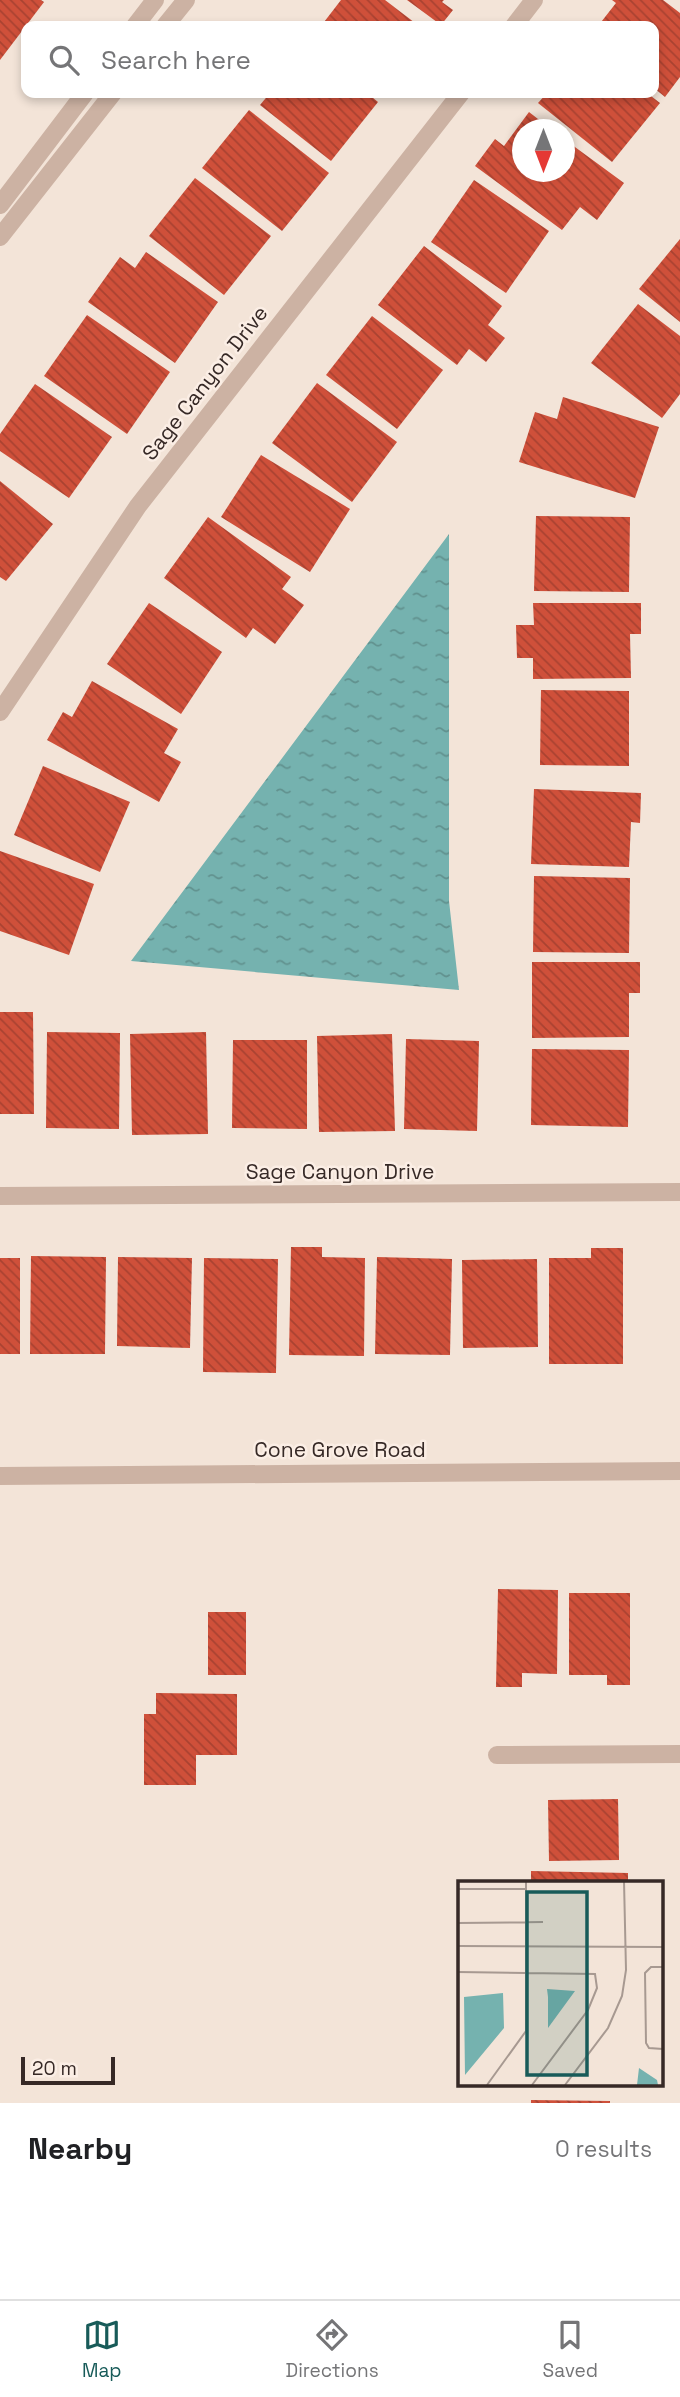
<!DOCTYPE html>
<html lang="en">
<head>
<meta charset="utf-8">
<style>
  body { margin:0; font-family:"Space Grotesk",sans-serif; background:#f2f2f2; color:#202124 }
  .compass { position:absolute; left:512px; top:119px; width:63px; height:63px; border-radius:50%; background:#fff; box-shadow:0 4px 10px #0003; rotate:180deg }
  .scale { position:absolute; left:21px; bottom:18px; width:94px; box-sizing:border-box; padding-left:7px; border:4px solid #362926; border-top:0; font-size:19px; line-height:24px; white-space:nowrap; color:#362926; -webkit-text-stroke:5px #fbeee5; paint-order:stroke }
  .list { margin:0; padding:0; list-style:none }
  h2 { display:flex; justify-content:space-between; align-items:center; height:91px; margin:0; padding:0 28px; font-size:30px }
  h2 small { font-size:23px; font-weight:400; color:#757577 }
  .icon { flex:none; width:38px; height:38px; fill:none; stroke:currentColor; stroke-width:2; stroke-linecap:round; stroke-linejoin:round }
  .map { position:relative; flex:none; width:680px; height:2103px; overflow:hidden }
  .search { position:absolute; background:#fff; box-shadow:0 4px 10px #0003; left:21px; right:21px; top:21px; height:77px; display:flex; align-items:center; gap:18px; box-sizing:border-box; padding:0 24px; border-radius:14px; color:#757577; font-size:26px }
  .sheet { height:196px; background:#fff }
  nav { display:flex; justify-content:space-around; align-items:center; box-sizing:border-box; height:98px; border-top:2px solid #e0e0e0; background:#fff; font-size:19px; color:#757577 }
  nav a { display:grid; justify-items:center; gap:4px }
  nav .on { color:#185b59 }
  .map>svg:first-child { display:block }
  .water { fill:url(#water-ripples) }
  .building { fill:url(#building-back-hatch) }
  .lines { fill:none; stroke-linecap:round; stroke-linejoin:round }
  .minor { stroke:#ccb2a3; stroke-width:18 }
  .tertiary { stroke:#ccb2a3; stroke-width:18 }
  .labels { text-anchor:middle; stroke-width:5; stroke-linejoin:round; paint-order:stroke }
  .street-label { font-size:21px; fill:#362926; stroke:#fbeee5 }
  .inset-road { fill:none; stroke:#a79991; stroke-width:2 }
  .view { fill:#185b59; fill-opacity:0.15; stroke:#185b59; stroke-width:3.5 }
  .inset-edge { fill:none; stroke:#362926; stroke-width:3.5 }
</style>
</head>
<body>
<div class="map">
<svg width="680" height="2103" viewBox="0 0 680 2103">
  <defs>
    <pattern id="water-ripples" width="26" height="14" patternUnits="userSpaceOnUse" patternTransform="scale(1.75)"><rect width="26" height="14" fill="#75b2af"/><path d="M2 4q2-2 4 0t4 0M15 11q2-2 4 0t4 0" fill="none" stroke="#61918e"/></pattern>
    <pattern id="building-back-hatch" width="6" height="6" patternUnits="userSpaceOnUse" patternTransform="scale(1.75)"><rect width="6" height="6" fill="#cf503a"/><path d="M-1 5l2 2M0 0l6 6M5-1l2 2" fill="none" stroke="#a94231"/></pattern>
  </defs>
  <rect width="100%" height="100%" fill="#f3e4d8"/>
  <polygon class="water" points="449,534 449,901 459,990 131,961"/>
  <g class="building">
    <polygon points="0,0 41,0 44,2 0,60"/>
    <polygon points="341,0 385,0 419,26 321,26"/>
    <polygon points="407,0 444,0 442,2 453,10 441,25"/>
    <polygon points="612,0 663,0 680,13 680,77 665,97 654,88 654,26 598,26 616,3"/>
    <polygon points="270,93 367,93 378,102 331,161 260,105"/>
    <polygon points="547,93 647,93 660,103 612,162 538,103"/>
    <polygon points="249,110 329,173 282,231 202,168"/>
    <polygon points="529,112 552,130 522,130 522,172 564,172 564,139 624,183 597,220 580,207 562,230 475,166 495,139 504,146"/>
    <polygon points="195,178 271,236 224,295 149,236"/>
    <polygon points="474,180 549,231 506,293 431,242"/>
    <polygon points="680,239 680,322 639,289"/>
    <polygon points="424,246 502,306 488,325 505,338 486,362 469,349 457,365 378,305"/>
    <polygon points="146,252 218,302 175,363 88,302 120,257 135,268"/>
    <polygon points="638,304 680,336 680,394 662,418 591,363"/>
    <polygon points="87,315 170,372 127,434 44,376"/>
    <polygon points="372,316 443,370 397,429 326,375"/>
    <polygon points="317,383 397,442 352,502 272,443"/>
    <polygon points="35,384 112,437 69,498 0,451 0,434"/>
    <polygon points="563,397 659,427 635,498 519,462 535,412 557,419"/>
    <polygon points="261,455 350,509 310,572 221,517"/>
    <polygon points="0,481 53,524 6,581 0,577"/>
    <polygon points="536,516 630,517 629,592 534,591"/>
    <polygon points="208,517 291,577 282,589 304,605 275,644 253,628 246,638 164,578"/>
    <polygon points="149,603 222,652 181,714 107,664"/>
    <polygon points="533,603 641,603 641,634 630,634 631,678 533,679 533,658 517,658 516,625 534,625"/>
    <polygon points="92,681 178,729 164,753 181,762 159,802 47,740 63,712 72,717"/>
    <polygon points="541,690 629,691 629,766 540,765"/>
    <polygon points="43,766 130,802 100,872 14,835"/>
    <polygon points="534,789 641,793 640,823 631,822 629,867 531,864"/>
    <polygon points="0,851 94,884 69,955 0,931"/>
    <polygon points="534,876 630,878 629,953 533,952"/>
    <polygon points="532,962 640,962 640,993 629,993 629,1037 532,1038"/>
    <polygon points="0,1012 33,1012 34,1114 0,1114"/>
    <polygon points="47,1032 120,1033 119,1129 46,1128"/>
    <polygon points="206,1032 208,1134 132,1135 130,1034"/>
    <polygon points="392,1034 395,1131 319,1132 317,1036"/>
    <polygon points="406,1039 479,1041 477,1131 404,1129"/>
    <polygon points="233,1040 307,1040 307,1129 232,1128"/>
    <polygon points="532,1049 629,1050 628,1127 531,1125"/>
    <polygon points="291,1247 322,1247 322,1257 365,1258 364,1356 289,1355"/>
    <polygon points="591,1248 623,1248 623,1364 549,1364 549,1258 591,1258"/>
    <polygon points="31,1256 106,1257 105,1354 30,1354"/>
    <polygon points="118,1257 192,1258 190,1348 117,1346"/>
    <polygon points="377,1257 452,1259 450,1355 375,1354"/>
    <rect x="0" y="1258" width="20" height="96"/>
    <polygon points="204,1258 278,1259 276,1373 203,1372"/>
    <polygon points="537,1259 538,1347 463,1348 462,1260"/>
    <polygon points="498,1589 558,1590 557,1674 522,1673 522,1687 496,1687"/>
    <polygon points="569,1593 630,1593 630,1685 607,1685 607,1675 569,1675"/>
    <rect x="208" y="1612" width="38" height="63"/>
    <polygon points="156,1693 237,1694 237,1755 196,1755 196,1785 144,1785 144,1714 156,1714"/>
    <polygon points="618,1799 619,1860 549,1861 548,1800"/>
    <polygon points="531,1871 628,1873 628,1882 531,1882"/>
    <polygon points="531,2100 610,2101 610,2103 531,2103"/>
  </g>
  <g class="lines">
    <g class="minor">
      <polyline points="514,26 534,0"/>
      <polyline points="0,712 138,506 461,93"/>
      <polyline points="0,1196 680,1192"/>
      <polyline points="0,1476 680,1471"/>
      <polyline points="497,1755 680,1754"/>
    </g>
    <g class="tertiary">
      <polyline points="135,26 155,0"/>
      <polyline points="165,26 186,0"/>
      <polyline points="0,205 85,93"/>
      <polyline points="0,237 113,93"/>
    </g>
  </g>
  <g class="labels">
    <g class="street-label">
      <text transform="translate(205 383) rotate(-52)" y="7">Sage Canyon Drive</text>
      <text x="340" y="1179">Sage Canyon Drive</text>
      <text x="340" y="1457">Cone Grove Road</text>
    </g>
  </g>
  <g transform="translate(458 1881)">
    <rect width="205" height="205" fill="#f3e4d8"/>
    <path d="M89,108L117,110L90,147V116ZM45,112L46,147L7,194L6,116ZM181,187L199,199L200,204H179Z" fill="#75b2af"/>
    <path class="inset-road" d="M0,8H68M0,42L85,41M0,65L205,66M205,86H193L187,92L188,162L191,167L205,168M0,91L137,93L139,107L130,129L74,204M29,204L68,150V0M107,204L150,147L164,115L168,89L166,0"/>
    <path class="view" d="M69,11H129V194H69Z"/>
    <rect width="205" height="205" class="inset-edge"/>
  </g>
</svg>
<svg class="compass" viewBox="-18 -18 36 36"><path d="M0-13l5 13h-10z" fill="#e53935"/><path d="M0 13l5-13h-10z" fill="#757577"/></svg>
<div class="scale">20 m</div>
<div class="search"><svg class="icon" aria-label="search" viewBox="0 0 24 24"><circle cx="10" cy="10" r="6"/><path d="M15 15l6 6"/></svg>Search here</div>
</div>
<section class="sheet">
<h2>Nearby<small>0 results</small></h2>
<ul class="list">
</ul>
</section>
<nav>
<a class="on"><svg class="icon" aria-label="map" viewBox="0 0 24 24"><path d="M3 6l6-2 6 2 6-2v14l-6 2-6-2-6 2zM9 4v14M15 6v14"/></svg>Map</a>
<a><svg class="icon" aria-label="directions" viewBox="0 0 24 24"><path d="M12 3l9 9-9 9-9-9zM9 14v-3h6M13 9l2 2-2 2"/></svg>Directions</a>
<a><svg class="icon" aria-label="saved" viewBox="0 0 24 24"><path d="M7 4h10v16l-5-4-5 4z"/></svg>Saved</a>
</nav>
</body>
</html>
